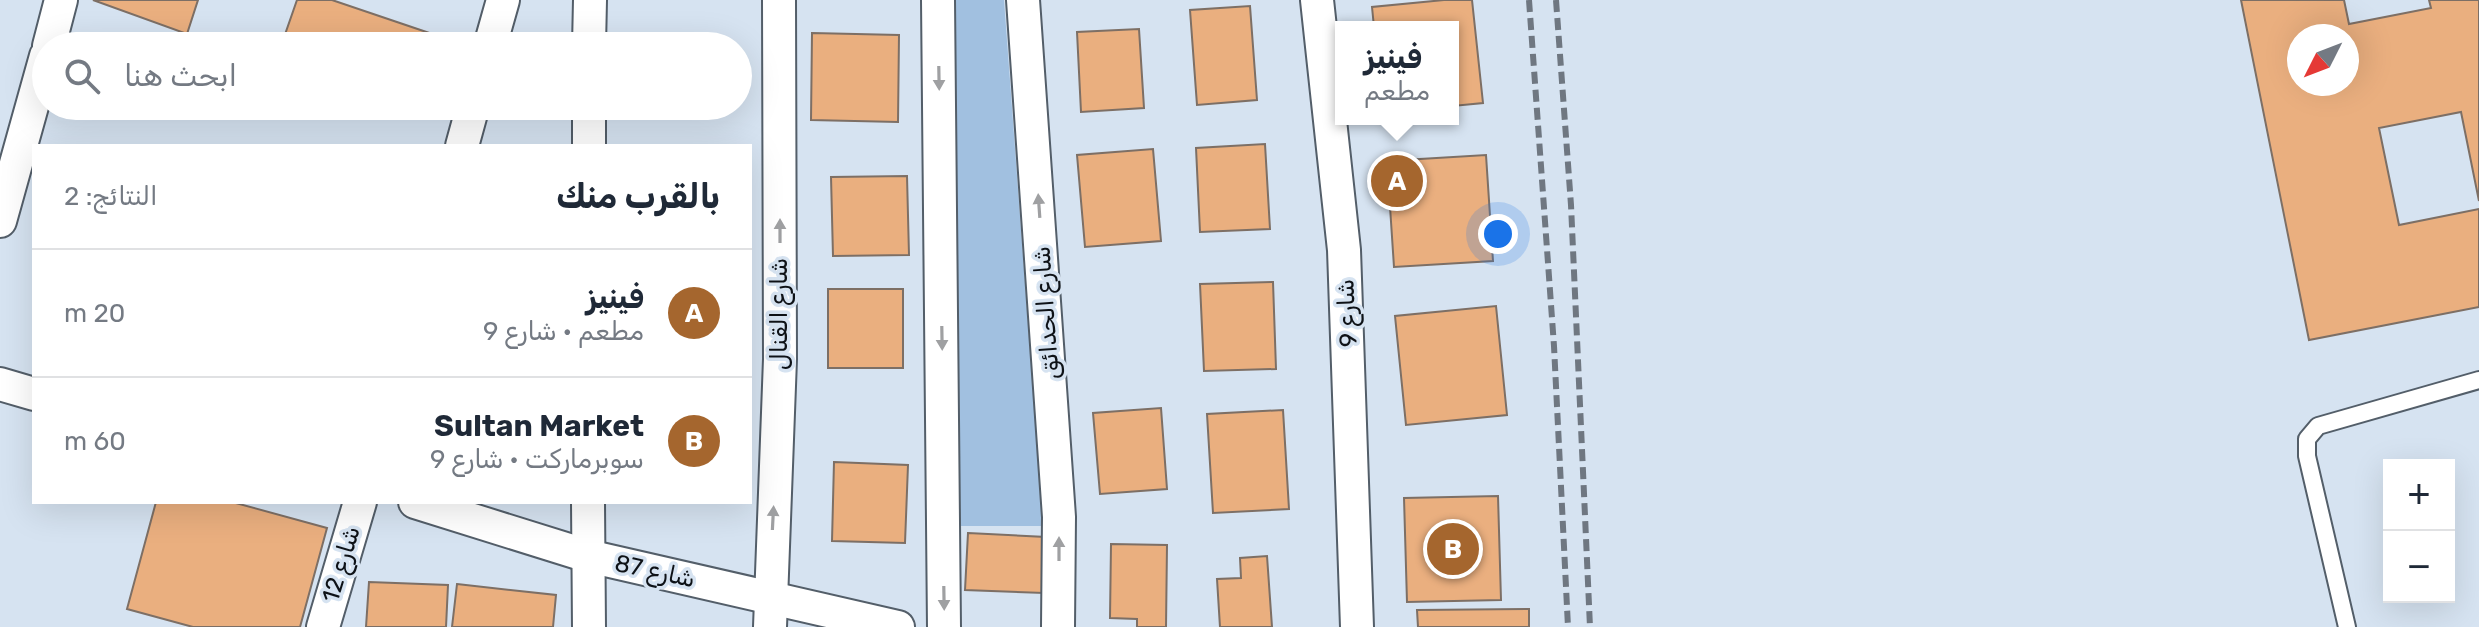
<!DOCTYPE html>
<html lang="ar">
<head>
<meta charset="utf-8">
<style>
  body { margin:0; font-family:Rubik,Cairo,sans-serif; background:#f6f6f7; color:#1f2937; direction:rtl }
  .controls { position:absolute; right:24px; bottom:24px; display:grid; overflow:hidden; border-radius:0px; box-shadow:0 8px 32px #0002 }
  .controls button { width:72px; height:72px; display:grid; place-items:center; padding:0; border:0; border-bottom:2px solid #e0e1e3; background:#fff; color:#1f2937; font:40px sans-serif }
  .compass { position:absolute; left:2287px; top:24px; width:72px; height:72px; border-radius:50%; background:#fff; box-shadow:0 8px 32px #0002; rotate:228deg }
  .you { position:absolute; left:1498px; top:234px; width:28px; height:28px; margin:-20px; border:6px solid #fff; border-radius:50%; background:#1a73e8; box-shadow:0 0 0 12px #1a73e833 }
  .badge { display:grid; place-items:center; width:52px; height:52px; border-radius:50%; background:#a5662e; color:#fff; font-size:26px; font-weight:700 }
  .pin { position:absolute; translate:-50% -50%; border:4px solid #fff; box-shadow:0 2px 8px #0006 }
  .popup { position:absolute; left:1335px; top:21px; width:124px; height:104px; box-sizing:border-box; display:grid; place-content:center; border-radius:0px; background:#fff; filter:drop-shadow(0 2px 6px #0005); font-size:26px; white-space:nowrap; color:#747a83 }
  .popup b { font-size:30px; color:#1f2937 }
  .popup::after { content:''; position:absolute; left:50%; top:100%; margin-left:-16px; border:16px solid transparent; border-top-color:#fff }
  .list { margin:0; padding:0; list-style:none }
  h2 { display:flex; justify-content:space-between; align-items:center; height:104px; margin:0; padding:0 32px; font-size:34px }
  h2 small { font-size:26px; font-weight:400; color:#747a83 }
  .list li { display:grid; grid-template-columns:52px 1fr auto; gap:24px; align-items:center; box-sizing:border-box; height:128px; padding:0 32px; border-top:2px solid #e0e1e3 }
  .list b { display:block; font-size:30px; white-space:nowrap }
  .list p { margin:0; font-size:26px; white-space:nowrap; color:#747a83 }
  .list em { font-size:26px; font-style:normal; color:#747a83 }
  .icon { flex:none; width:44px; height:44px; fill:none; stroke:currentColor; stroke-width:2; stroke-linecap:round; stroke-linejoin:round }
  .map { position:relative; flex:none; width:2479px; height:627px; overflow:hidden; direction:ltr }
  .search { position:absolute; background:#fff; box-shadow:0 8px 32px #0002; left:32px; top:32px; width:720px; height:88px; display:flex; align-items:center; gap:20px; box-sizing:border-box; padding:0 28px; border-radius:44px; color:#747a83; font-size:30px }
  .panel { position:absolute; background:#fff; box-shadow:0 8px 32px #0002; left:32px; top:144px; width:720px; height:360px; border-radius:0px; direction:rtl }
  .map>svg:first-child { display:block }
  .green { fill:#a1c0e0 }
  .building { fill:#eaaf7f; stroke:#7d6f65; stroke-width:2; fill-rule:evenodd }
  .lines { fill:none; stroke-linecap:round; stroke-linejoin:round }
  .lane-casing { stroke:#535e69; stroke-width:20 }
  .street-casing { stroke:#535e69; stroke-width:36 }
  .lane { stroke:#fff; stroke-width:16 }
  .street { stroke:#fff; stroke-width:32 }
  .rail { stroke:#6f7781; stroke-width:6; stroke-dasharray:12 6; stroke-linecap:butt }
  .oneway { fill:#9fa0a2 }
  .labels { text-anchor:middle; stroke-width:7; stroke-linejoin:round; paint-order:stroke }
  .street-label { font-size:24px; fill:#0e1217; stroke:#d6e3f1 }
</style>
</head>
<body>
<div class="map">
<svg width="2479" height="627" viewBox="0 0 2479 627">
  <rect width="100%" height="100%" fill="#d6e3f1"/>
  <polygon class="green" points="953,0 1004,0 1043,526 956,526"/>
  <g class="building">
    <polygon points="93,0 198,0 187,34"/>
    <polygon points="297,0 332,0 453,41 452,46 281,46"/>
    <polygon points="1444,0 1472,0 1483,103 1453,106 1453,27 1374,27 1372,7"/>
    <path d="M2241,0H2344L2349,24L2431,8L2429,0H2479V201L2461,112L2379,128L2399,225L2479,209V307L2309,340ZM2299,36H2347V84H2299Z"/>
    <polygon points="1250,6 1257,100 1197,105 1190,10"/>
    <polygon points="1139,29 1144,108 1081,112 1077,32"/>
    <polygon points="812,33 899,35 898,122 811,120"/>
    <polygon points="398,106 431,106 428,116"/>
    <polygon points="1265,144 1270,229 1200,232 1196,148"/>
    <polygon points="1153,149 1161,241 1085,247 1077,155"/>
    <polygon points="1486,155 1493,261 1394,267 1387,161"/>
    <polygon points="907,176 909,255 833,256 831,177"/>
    <polygon points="1273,282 1276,369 1204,371 1200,284"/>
    <rect x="828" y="289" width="75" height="79"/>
    <polygon points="1496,306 1507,415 1406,425 1395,316"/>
    <polygon points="1161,408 1167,489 1100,494 1093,413"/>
    <polygon points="1283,410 1289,509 1213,513 1207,414"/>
    <polygon points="834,462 908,465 905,543 832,541"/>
    <polygon points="1498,496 1501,600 1407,602 1404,498"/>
    <polygon points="156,502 232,502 327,528 300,627 193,627 127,609"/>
    <polygon points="968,533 1046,537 1044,593 965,590"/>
    <polygon points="1111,544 1167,545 1166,627 1137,627 1137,619 1110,618"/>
    <polygon points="1267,556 1272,627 1220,627 1217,579 1241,578 1240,558"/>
    <polygon points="369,582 448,585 446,627 366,627"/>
    <polygon points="457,584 556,595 553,627 452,627"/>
    <polygon points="1529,609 1529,627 1418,627 1417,610"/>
  </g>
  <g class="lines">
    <g class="lane-casing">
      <polyline id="lane" points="2347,627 2307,456 2307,439 2318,426 2479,380"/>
    </g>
    <g class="street-casing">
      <g id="street">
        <polyline points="938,0 944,627"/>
        <polyline points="1023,0 1059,517 1058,627"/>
        <polyline points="1317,0 1344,250 1357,627"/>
        <polyline points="49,46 61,0"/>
        <polyline points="490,46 503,0"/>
        <polyline points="589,46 590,0"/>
        <polyline points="462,146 473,106"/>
        <polyline points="589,146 589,106"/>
        <polyline points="0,221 46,56"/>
        <polyline points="0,384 34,394"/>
        <polyline points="415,502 588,556 898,627"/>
        <polyline points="588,502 589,627"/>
        <polyline points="323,627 360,502"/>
        <polyline points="770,627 780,359 779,0"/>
      </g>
    </g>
    <use href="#lane" class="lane"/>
    <use href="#street" class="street"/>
    <g class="rail">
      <polyline points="1529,0 1554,346 1568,627"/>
      <polyline points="1556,0 1571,205 1590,627"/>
    </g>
  </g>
  <defs><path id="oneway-solid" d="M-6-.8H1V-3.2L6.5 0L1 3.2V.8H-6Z" transform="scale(2)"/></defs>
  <g class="oneway">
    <use href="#oneway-solid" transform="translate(939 78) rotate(89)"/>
    <use href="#oneway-solid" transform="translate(1039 206) rotate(-94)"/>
    <use href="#oneway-solid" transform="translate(780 231) rotate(-90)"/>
    <use href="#oneway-solid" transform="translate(942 338) rotate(89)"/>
    <use href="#oneway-solid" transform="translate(773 518) rotate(-87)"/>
    <use href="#oneway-solid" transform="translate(1059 549) rotate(-90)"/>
    <use href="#oneway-solid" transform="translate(944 598) rotate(89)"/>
  </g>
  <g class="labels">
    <g class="street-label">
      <text transform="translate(1046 313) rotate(-94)" y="8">شارع الحدائق</text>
      <text transform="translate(1347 313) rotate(-93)" y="8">شارع 9</text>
      <text transform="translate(779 314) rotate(-90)" y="8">شارع القنال</text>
      <text transform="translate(341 564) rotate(-73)" y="8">شارع 12</text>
      <text transform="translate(655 571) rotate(12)" y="8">شارع 87</text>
    </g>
  </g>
</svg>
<div class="controls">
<button>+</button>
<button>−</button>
</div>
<svg class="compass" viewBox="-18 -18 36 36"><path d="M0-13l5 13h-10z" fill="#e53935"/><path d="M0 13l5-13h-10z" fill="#747a83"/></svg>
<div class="you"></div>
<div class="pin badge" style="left:1397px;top:181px">A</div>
<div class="popup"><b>فينيز</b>مطعم</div>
<div class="pin badge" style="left:1453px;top:549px">B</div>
<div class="search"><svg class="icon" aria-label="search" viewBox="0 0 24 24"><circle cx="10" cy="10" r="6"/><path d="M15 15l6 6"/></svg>ابحث هنا</div>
<section class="panel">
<h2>بالقرب منك<small>النتائج: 2</small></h2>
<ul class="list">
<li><span class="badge">A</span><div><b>فينيز</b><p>مطعم · شارع 9</p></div><em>20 m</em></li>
<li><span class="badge">B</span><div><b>Sultan Market</b><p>سوبرماركت · شارع 9</p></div><em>60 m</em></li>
</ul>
</section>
</div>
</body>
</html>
